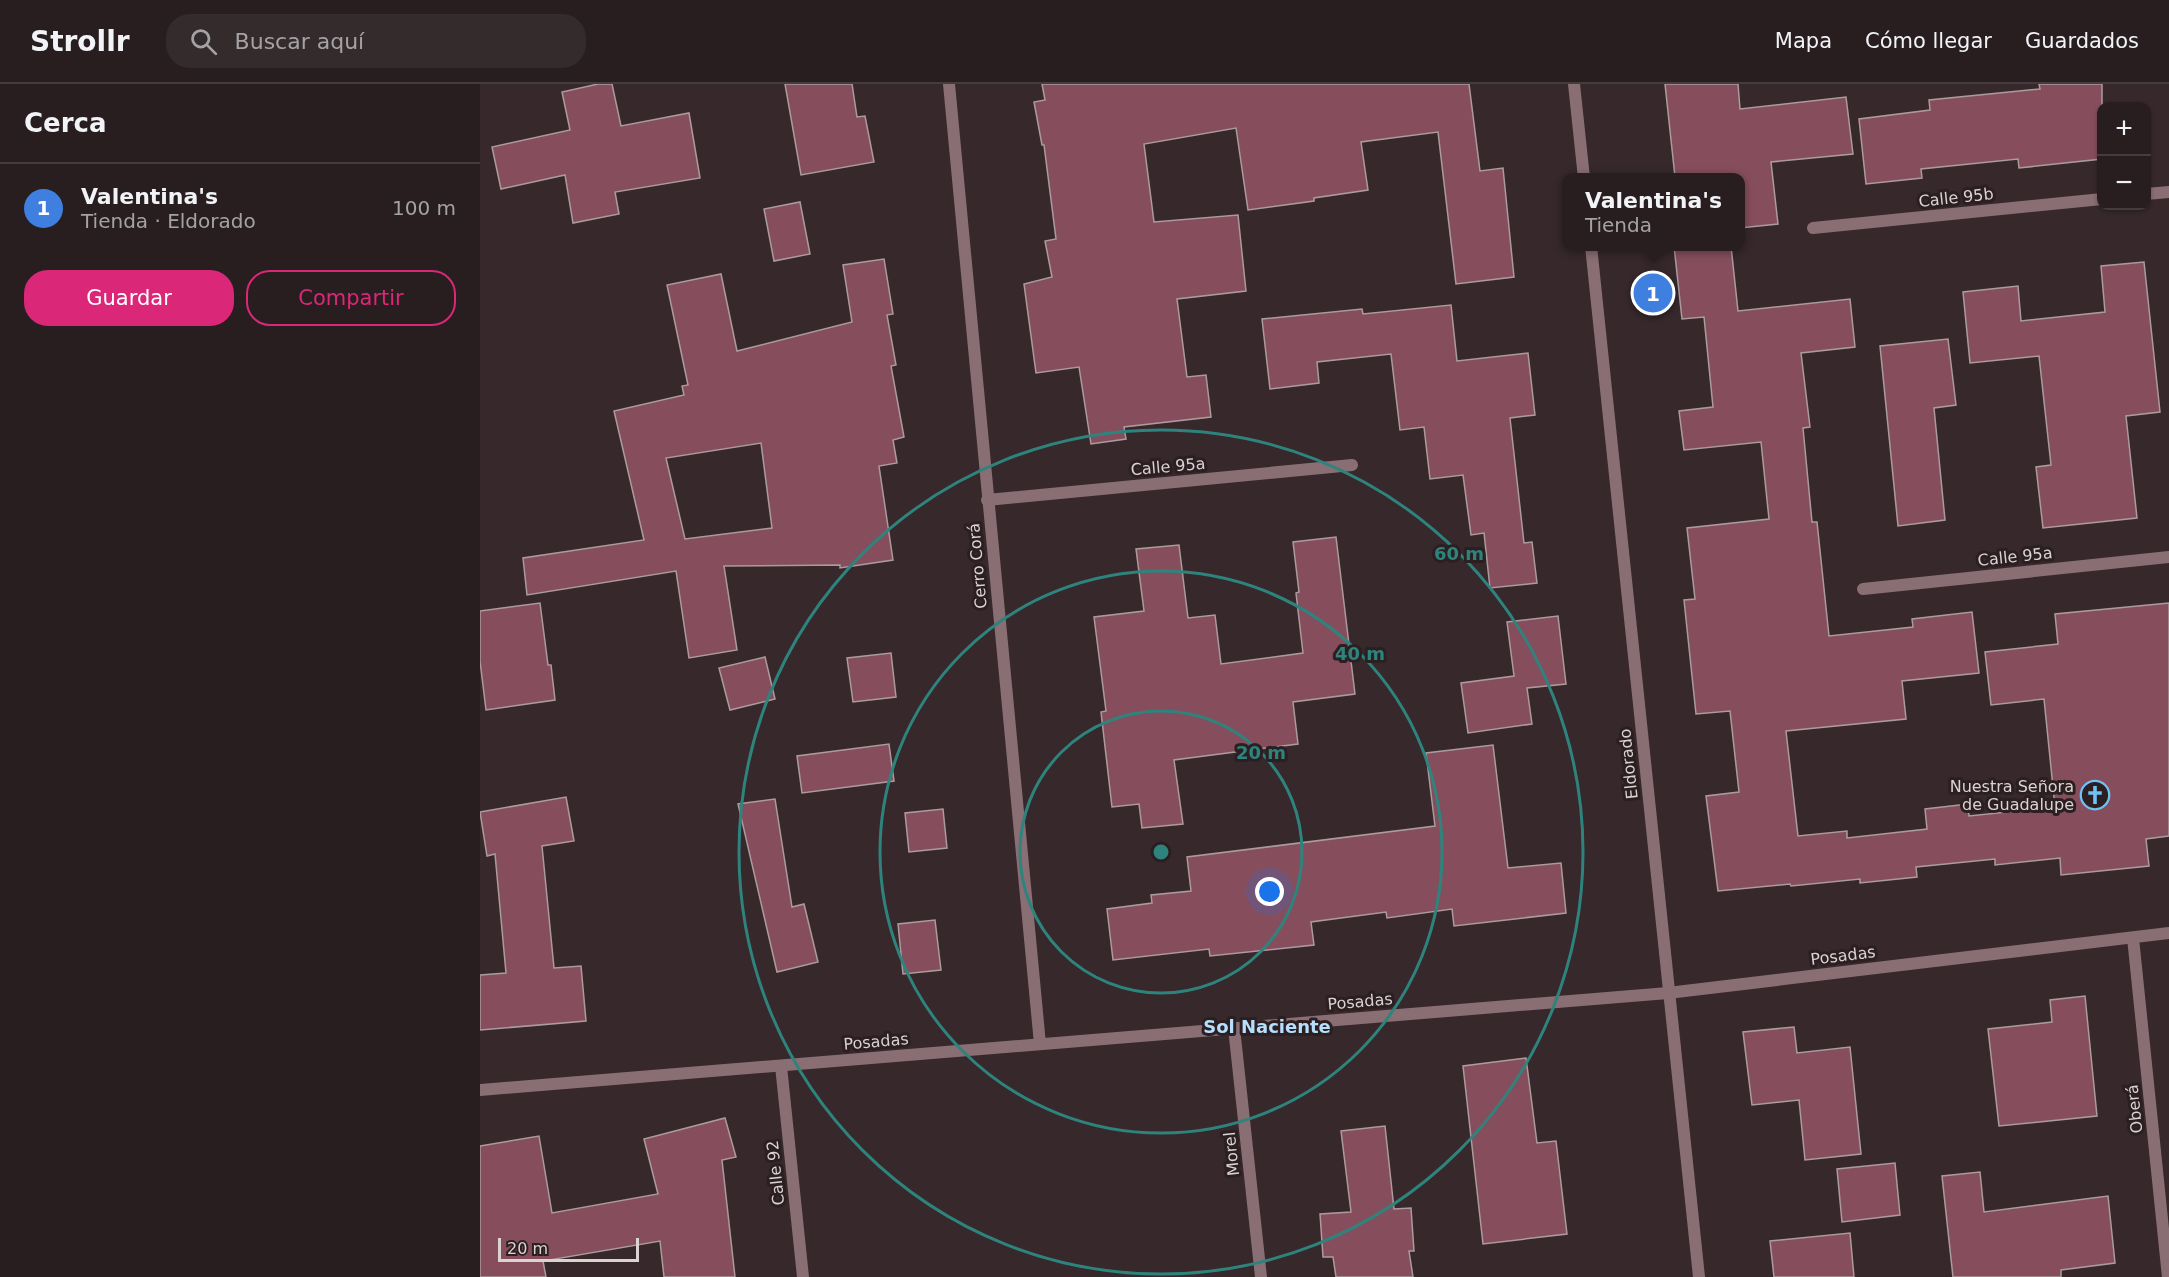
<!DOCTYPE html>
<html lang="es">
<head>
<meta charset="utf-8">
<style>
  body { margin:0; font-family:"DejaVu Sans",sans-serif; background:#342b2d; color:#f1f3f6 }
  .controls { position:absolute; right:18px; top:18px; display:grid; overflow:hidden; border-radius:12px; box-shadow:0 2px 4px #0004 }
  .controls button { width:54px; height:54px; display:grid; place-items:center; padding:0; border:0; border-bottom:2px solid #443c3e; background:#281e20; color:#f1f3f6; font:30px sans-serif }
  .scale { position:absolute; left:18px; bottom:15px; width:141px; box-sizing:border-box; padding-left:6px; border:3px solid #dbd2d4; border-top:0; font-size:16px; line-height:21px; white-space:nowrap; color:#dbd2d4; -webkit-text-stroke:4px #2b1f22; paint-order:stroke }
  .you { position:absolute; left:790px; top:808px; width:21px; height:21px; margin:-15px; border:4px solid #fff; border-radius:50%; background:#1a73e8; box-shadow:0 0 0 9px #1a73e833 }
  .badge { display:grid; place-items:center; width:39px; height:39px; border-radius:50%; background:#db2777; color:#fff; font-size:20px; font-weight:700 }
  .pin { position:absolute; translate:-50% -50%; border:3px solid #fff; box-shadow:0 2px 6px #0006 }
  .popup { position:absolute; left:1082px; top:89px; width:183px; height:78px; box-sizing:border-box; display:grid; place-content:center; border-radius:12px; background:#281e20; filter:drop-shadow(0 2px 4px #0005); font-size:20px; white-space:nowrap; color:#a5a2a5 }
  .popup b { font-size:22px; color:#f1f3f6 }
  .popup::after { content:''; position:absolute; left:50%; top:100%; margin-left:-12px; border:12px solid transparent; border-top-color:#281e20 }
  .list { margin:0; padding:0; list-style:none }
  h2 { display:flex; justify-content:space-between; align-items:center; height:78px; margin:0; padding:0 24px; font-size:26px }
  h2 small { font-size:20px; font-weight:400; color:#a5a2a5 }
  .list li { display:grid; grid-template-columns:39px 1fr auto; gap:18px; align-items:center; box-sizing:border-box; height:90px; padding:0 24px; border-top:2px solid #443c3e }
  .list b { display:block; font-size:22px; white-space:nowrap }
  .list p { margin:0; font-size:20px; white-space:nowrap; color:#a5a2a5 }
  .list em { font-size:20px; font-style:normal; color:#a5a2a5 }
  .actions { display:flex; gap:12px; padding:18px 24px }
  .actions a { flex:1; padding:14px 0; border:2px solid #db2777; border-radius:24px; text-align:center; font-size:21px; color:#db2777 }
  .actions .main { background:#db2777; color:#fff }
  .icon { flex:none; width:33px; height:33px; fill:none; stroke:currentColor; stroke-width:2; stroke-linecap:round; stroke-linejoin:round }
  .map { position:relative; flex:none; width:1689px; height:1193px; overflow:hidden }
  header { display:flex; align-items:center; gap:36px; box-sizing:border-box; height:84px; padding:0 30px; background:#281e20; border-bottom:2px solid #443c3e }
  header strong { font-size:28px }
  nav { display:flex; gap:33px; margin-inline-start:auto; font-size:21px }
  .search { width:420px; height:54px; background:#342b2d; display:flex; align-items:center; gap:15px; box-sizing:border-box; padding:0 21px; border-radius:24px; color:#a5a2a5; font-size:22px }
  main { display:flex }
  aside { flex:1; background:#281e20 }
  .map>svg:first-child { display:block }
  .building { fill:#864e5d; stroke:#ac9b9e; stroke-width:1.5; fill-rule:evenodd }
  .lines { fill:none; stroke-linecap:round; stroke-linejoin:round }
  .minor { stroke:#896e74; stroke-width:12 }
  .ring { fill:none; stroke:#2e847d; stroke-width:3 }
  .labels { text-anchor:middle; stroke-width:6; stroke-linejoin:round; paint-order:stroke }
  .street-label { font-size:16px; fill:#dbd2d4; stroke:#2b1f22 }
  .poi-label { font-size:16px; fill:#dbd2d4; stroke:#2b1f22; text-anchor:end }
  .neighbourhood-label { font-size:18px; font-weight:bold; fill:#b5dffc; stroke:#2b1f22 }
  .centre { fill:#2e847d; stroke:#2b1f22; stroke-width:3 }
  .ring-label { font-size:18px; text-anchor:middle; font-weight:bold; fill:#2e847d; stroke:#2b1f22; stroke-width:6; stroke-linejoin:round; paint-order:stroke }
</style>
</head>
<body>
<header>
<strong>Strollr</strong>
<div class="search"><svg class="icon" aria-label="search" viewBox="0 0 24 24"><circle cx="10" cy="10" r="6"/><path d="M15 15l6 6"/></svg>Buscar aquí</div>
<nav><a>Mapa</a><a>Cómo llegar</a><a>Guardados</a></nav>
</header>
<main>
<aside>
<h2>Cerca<small></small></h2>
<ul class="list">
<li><span class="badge" style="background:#3f7fe0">1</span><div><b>Valentina's</b><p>Tienda · Eldorado</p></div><em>100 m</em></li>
</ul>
<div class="actions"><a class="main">Guardar</a><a>Compartir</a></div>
</aside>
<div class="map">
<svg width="1689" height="1193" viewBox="0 0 1689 1193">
  <rect width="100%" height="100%" fill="#36282b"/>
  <g class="building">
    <polygon points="118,0 132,0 141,42 209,29 220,94 135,108 139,130 93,139 85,91 21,105 12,63 90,46 82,8"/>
    <polygon points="305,0 372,0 377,33 385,32 394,78 321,91"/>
    <polygon points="562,0 989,0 1000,87 1023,84 1034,193 976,200 958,48 881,58 888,106 834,114 834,117 768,126 756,44 664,60 674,138 758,131 766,207 697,215 707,293 726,291 731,333 644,343 646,355 611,360 599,283 556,289 544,200 572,193 565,157 576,155 564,61 562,61 554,18 565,16"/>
    <polygon points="1185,0 1258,0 1260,25 1366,13 1373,70 1291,78 1298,140 1260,144 1260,93 1195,93"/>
    <polygon points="1559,0 1622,0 1622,75 1539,84 1538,75 1441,85 1442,94 1386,100 1379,35 1450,26 1449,16 1560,5"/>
    <polygon points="320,118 330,170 294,177 284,125"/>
    <polygon points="1194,162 1251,162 1258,227 1370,215 1375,263 1321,269 1330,343 1323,344 1332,438 1337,438 1349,552 1433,543 1432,535 1492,528 1499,589 1422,597 1426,635 1306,647 1318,752 1367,747 1367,754 1447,745 1445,725 1488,720 1489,732 1575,723 1564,615 1511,621 1505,568 1578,560 1575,530 1689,519 1689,752 1666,755 1669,782 1581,791 1580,774 1515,781 1515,775 1436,783 1437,793 1380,799 1380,795 1311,802 1310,800 1238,807 1226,712 1259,708 1250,627 1216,630 1204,516 1215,515 1207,444 1289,435 1281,358 1204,366 1199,327 1233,323 1224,233 1202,235"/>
    <path d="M404,175L413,230L407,231L416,281L411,282L424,353L413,356L417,379L399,382L413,476L360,484V481L244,482L257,566L209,574L196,487L47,511L43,474L164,456L134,327L204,311L202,302L208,301L187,201L241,190L257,267L372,238L363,181ZM281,359L292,444L205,455L186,374Z"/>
    <polygon points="1664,178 1680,328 1646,332 1657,434 1563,444 1556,383 1571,381 1559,272 1490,279 1483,208 1538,202 1541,237 1625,228 1621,182"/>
    <polygon points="971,221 977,277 1048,269 1055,331 1030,334 1044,459 1052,458 1057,499 1010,504 1004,449 991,451 983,391 950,395 944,343 920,346 911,270 837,278 839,299 790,305 782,235 882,225 883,230"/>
    <polygon points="1468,255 1476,321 1454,324 1465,436 1418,442 1400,262"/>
    <polygon points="856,453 875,610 813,618 818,660 694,676 703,740 662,744 659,720 632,723 621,628 626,627 614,533 664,527 656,465 699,461 708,534 735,531 741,580 823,569 816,509 819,508 813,458"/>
    <polygon points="60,519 68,581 71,581 75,616 6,626 0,577 0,527"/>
    <polygon points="1078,532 1086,600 1047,604 1052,640 988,649 981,599 1034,592 1027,538"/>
    <polygon points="411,569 416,613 373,618 367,574"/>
    <polygon points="285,573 295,615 250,626 239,584"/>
    <polygon points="409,660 414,697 322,709 317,672"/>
    <polygon points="1013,661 1028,784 1081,779 1086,829 974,842 972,825 907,834 906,828 831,838 834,861 730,872 729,865 633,876 627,825 672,819 671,811 711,807 707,773 955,742 946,669"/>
    <polygon points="86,713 94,757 62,762 74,884 101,882 106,937 0,946 0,891 26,889 15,770 7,772 0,728"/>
    <polygon points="295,715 312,823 324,820 338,878 297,888 258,720"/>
    <polygon points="463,725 467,764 429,768 425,729"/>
    <polygon points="455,836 461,886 423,890 418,840"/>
    <polygon points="1605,912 1617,1032 1519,1042 1508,945 1572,938 1570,916"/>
    <polygon points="1314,943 1317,969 1370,963 1381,1070 1325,1076 1319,1016 1272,1021 1263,948"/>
    <polygon points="1046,974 1057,1059 1076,1057 1087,1150 1003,1160 983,982"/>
    <polygon points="245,1034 256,1073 242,1076 255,1193 184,1193 180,1157 63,1177 66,1193 0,1193 0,1062 59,1052 72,1129 178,1110 164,1055"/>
    <polygon points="905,1042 914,1125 931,1124 934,1167 929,1167 933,1193 856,1193 853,1173 843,1173 840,1130 871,1128 861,1047"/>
    <polygon points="1415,1079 1420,1131 1362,1138 1357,1085"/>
    <polygon points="1500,1088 1504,1128 1628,1112 1635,1179 1581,1186 1581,1193 1473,1193 1462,1092"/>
    <polygon points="1370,1149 1374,1193 1294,1193 1290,1157"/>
  </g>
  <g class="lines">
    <g class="minor">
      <polyline points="469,0 560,960"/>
      <polyline points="1094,0 1104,94"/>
      <polyline points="1666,110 1689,108"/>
      <polyline points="1333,144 1622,115"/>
      <polyline points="1111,162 1219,1193"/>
      <polyline points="507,416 872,381"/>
      <polyline points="1383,505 1689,473"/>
      <polyline points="1653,854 1688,1193"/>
      <polyline points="754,944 781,1193"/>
      <polyline points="301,982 323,1193"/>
      <polyline points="0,1006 1188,909 1689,849"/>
    </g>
  </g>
  <g class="ring">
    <circle cx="681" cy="768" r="141"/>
    <circle cx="681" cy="768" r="281"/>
    <circle cx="681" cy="768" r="422"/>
  </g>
  <defs>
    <g id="church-ring" transform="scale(1.5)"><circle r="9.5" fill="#2b1f22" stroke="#71c1f4" stroke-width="1.5"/><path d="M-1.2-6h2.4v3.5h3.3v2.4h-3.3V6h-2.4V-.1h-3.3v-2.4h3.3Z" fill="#71c1f4"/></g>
  </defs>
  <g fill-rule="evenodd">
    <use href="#church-ring" x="1615" y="711"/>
  </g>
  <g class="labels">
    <g class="street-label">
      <text transform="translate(1476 113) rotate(-6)" y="6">Calle 95b</text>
      <text transform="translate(688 382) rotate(-5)" y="6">Calle 95a</text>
      <text transform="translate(1535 472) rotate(-6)" y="6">Calle 95a</text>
      <text transform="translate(497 482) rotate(-95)" y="6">Cerro Corá</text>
      <text transform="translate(1148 680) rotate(-96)" y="6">Eldorado</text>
      <text transform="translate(1363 871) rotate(-7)" y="6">Posadas</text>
      <text transform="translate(880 917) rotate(-5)" y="6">Posadas</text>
      <text transform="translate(396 957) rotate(-5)" y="6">Posadas</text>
      <text transform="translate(1654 1025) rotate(-96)" y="6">Oberá</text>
      <text transform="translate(751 1070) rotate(-96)" y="6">Morel</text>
      <text transform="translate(295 1089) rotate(-96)" y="6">Calle 92</text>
    </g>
    <g class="poi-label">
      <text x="1594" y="708">Nuestra Señora<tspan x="1594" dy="18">de Guadalupe</tspan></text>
    </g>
    <g class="neighbourhood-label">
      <text x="787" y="949">Sol Naciente</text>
    </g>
  </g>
  <circle cx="681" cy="768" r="9" class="centre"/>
  <g class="ring-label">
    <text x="979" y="476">60 m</text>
    <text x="880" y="576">40 m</text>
    <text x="781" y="675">20 m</text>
  </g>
</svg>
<div class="controls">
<button>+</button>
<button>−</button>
</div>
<div class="scale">20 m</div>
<div class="you"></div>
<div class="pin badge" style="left:1173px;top:209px;background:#3f7fe0">1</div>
<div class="popup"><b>Valentina's</b>Tienda</div>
</div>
</main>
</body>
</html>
